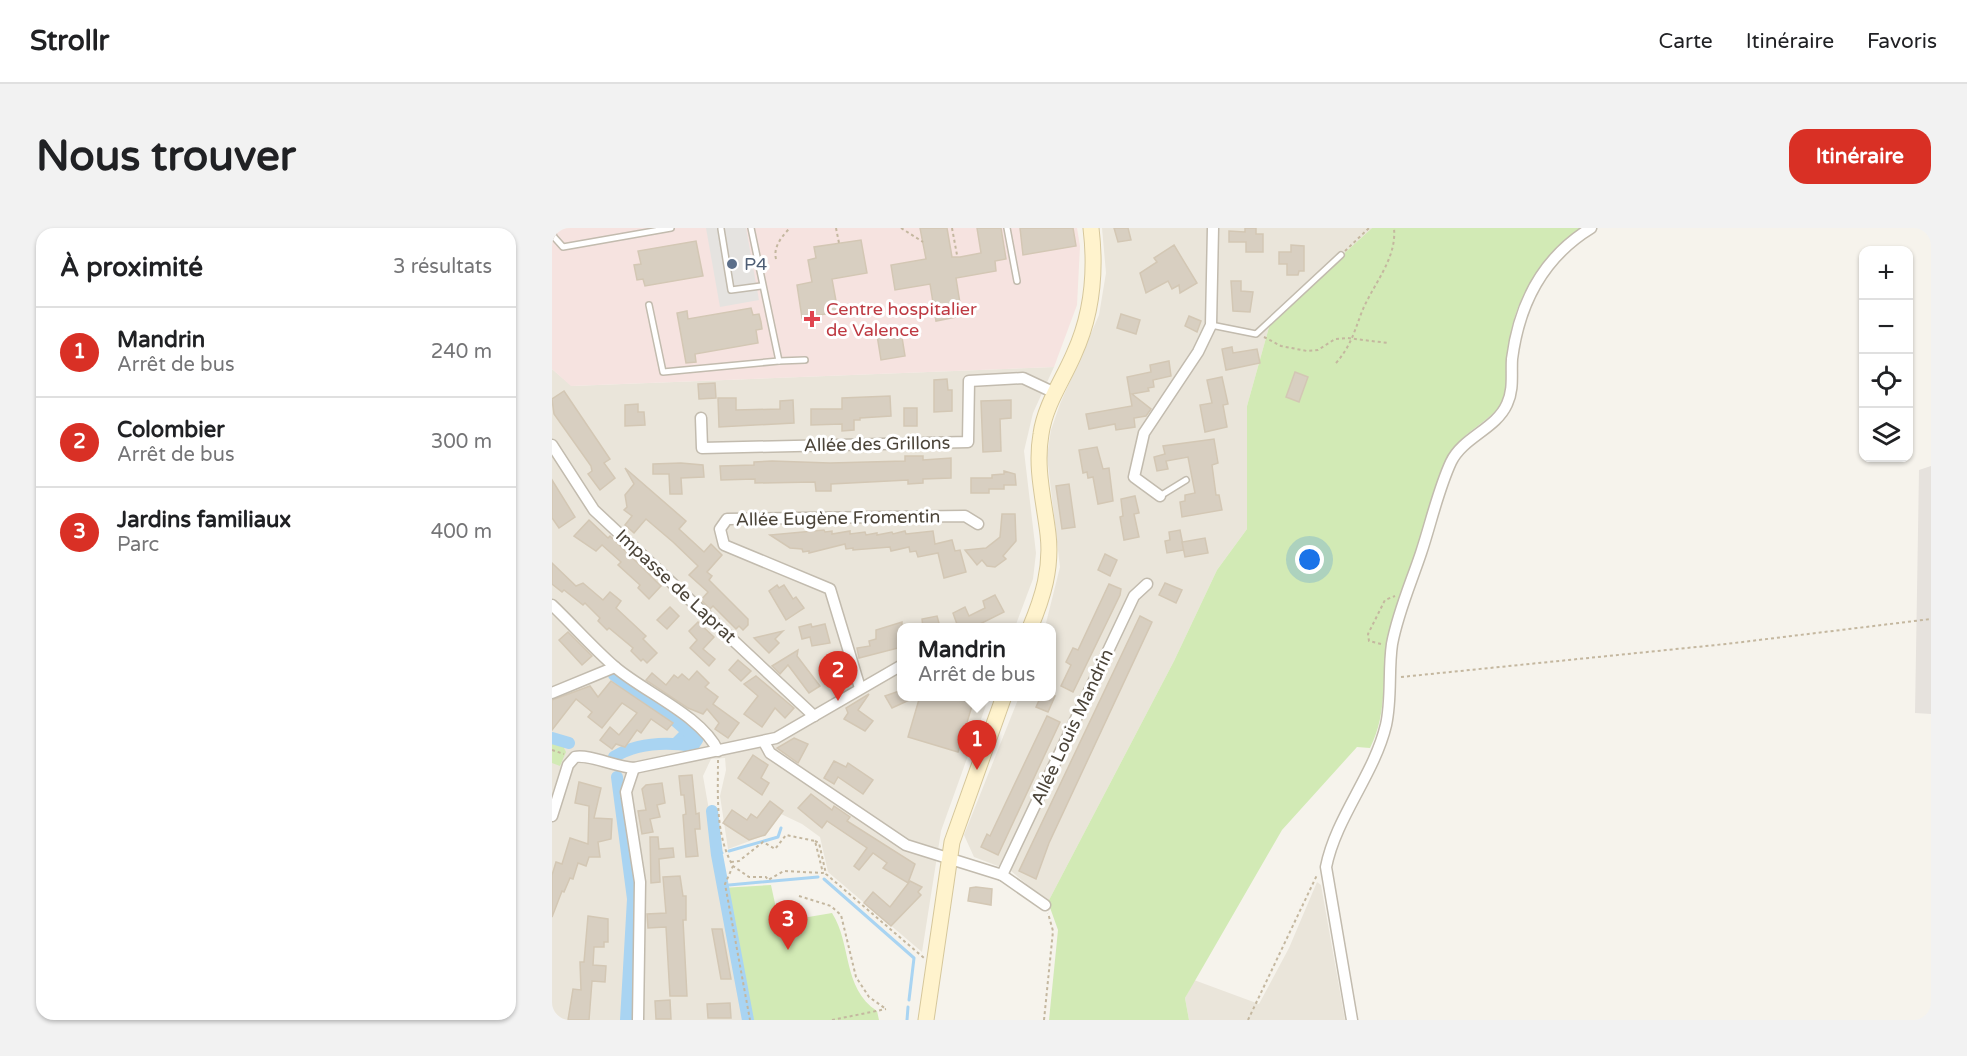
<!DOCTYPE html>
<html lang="fr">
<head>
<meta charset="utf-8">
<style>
  body { margin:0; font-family:"Varela Round",sans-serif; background:#f2f2f2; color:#202124 }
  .controls { position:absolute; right:18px; top:18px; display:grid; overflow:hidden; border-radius:12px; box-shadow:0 2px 4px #0004 }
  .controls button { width:54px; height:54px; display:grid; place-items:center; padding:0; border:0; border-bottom:2px solid #e0e0e0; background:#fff; color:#202124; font:30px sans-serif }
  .you { position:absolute; left:758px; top:332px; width:21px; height:21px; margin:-15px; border:4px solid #fff; border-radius:50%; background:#1a73e8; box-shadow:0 0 0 9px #1a73e833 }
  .badge { display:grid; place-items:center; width:39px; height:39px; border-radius:50%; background:#d93025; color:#fff; font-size:20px; font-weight:700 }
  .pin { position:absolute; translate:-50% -50px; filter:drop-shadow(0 2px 3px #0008) }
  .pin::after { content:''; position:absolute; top:32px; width:21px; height:18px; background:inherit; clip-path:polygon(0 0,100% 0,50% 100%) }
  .popup { position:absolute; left:345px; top:395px; width:159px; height:78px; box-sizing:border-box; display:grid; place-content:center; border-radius:12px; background:#fff; filter:drop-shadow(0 2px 4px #0005); font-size:20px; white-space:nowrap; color:#757577 }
  .popup b { font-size:22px; color:#202124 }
  .popup::after { content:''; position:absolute; left:50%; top:100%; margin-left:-12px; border:12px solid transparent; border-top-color:#fff }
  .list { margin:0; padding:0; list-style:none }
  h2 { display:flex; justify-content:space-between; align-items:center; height:78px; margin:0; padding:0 24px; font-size:26px }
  h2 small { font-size:20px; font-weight:400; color:#757577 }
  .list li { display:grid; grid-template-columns:39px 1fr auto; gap:18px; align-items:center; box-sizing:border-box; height:90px; padding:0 24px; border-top:2px solid #e0e0e0 }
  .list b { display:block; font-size:22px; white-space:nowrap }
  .list p { margin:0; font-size:20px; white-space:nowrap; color:#757577 }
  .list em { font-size:20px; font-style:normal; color:#757577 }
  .icon { flex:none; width:33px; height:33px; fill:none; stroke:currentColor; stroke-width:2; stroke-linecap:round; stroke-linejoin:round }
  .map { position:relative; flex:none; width:1379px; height:792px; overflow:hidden; border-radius:18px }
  header { display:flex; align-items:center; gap:36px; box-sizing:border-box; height:84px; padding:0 30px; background:#fff; border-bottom:2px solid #e0e0e0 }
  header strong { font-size:28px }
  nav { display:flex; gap:33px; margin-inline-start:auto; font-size:21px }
  .intro { display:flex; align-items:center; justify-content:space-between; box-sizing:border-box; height:144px; padding:0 36px }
  h1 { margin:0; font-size:42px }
  .button { padding:15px 27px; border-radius:18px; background:#d93025; color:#fff; font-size:21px; font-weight:700 }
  main { display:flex; gap:36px; padding:0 36px }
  aside { flex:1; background:#fff; border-radius:18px; box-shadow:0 2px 4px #0004 }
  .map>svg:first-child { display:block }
  .residential { fill:#eae5da }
  .industrial { fill:#e6e2dd }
  .medical { fill:#f6e3e0 }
  .green { fill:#d2eab5 }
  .parking { fill:#e5e3e0 }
  .water { fill:#a9d4f2 }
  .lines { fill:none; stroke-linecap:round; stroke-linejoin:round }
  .stream { stroke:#a9d4f2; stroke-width:3 }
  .canal { stroke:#a9d4f2; stroke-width:12 }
  .building { fill:#d8cfc1; stroke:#d3c7b4; stroke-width:1.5 }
  .lane-casing { stroke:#c2bbae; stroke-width:8 }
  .street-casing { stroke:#c2bbae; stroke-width:13 }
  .secondary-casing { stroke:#d6c79b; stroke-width:17 }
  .path { stroke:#c4b79f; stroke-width:2; stroke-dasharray:3 3; stroke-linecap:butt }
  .lane { stroke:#fff; stroke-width:5 }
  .street { stroke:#fff; stroke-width:10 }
  .secondary { stroke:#fff3cd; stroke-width:15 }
  .service-dot { fill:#5c6f8a; stroke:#fff; stroke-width:2 }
  .health-dot { fill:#e0444e; stroke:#fff; stroke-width:2 }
  .labels { text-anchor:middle; stroke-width:6; stroke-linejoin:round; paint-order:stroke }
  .service-label { font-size:18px; fill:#4e5e75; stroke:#fff; text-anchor:start }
  .health-label { font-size:18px; fill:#be3a42; stroke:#fff; text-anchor:start }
  .street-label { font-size:18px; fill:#4b4439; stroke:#fff }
</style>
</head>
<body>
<header>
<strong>Strollr</strong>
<nav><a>Carte</a><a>Itinéraire</a><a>Favoris</a></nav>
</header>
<div class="intro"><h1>Nous trouver</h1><a class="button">Itinéraire</a></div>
<main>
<aside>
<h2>À proximité<small>3 résultats</small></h2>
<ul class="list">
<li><span class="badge">1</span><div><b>Mandrin</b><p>Arrêt de bus</p></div><em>240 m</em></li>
<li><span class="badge">2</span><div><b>Colombier</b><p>Arrêt de bus</p></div><em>300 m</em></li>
<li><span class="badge">3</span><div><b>Jardins familiaux</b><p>Parc</p></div><em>400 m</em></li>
</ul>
</aside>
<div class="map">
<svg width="1379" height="792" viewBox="0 0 1379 792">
  <rect width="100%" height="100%" fill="#f6f3ec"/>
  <g class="residential">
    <polygon points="550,0 820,0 719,92 695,178 695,301 665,342 622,433 496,674 459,643 422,629 412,607 467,469 500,468 500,400 493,399 508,339 495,228 499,202 508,176 547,87 554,45"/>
    <polygon points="502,139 481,185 472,223 484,325 481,351 463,399 350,400 350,468 437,469 389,603 370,724 276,644 268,609 250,596 229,586 214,607 176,621 168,568 174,542 173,530 159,531 151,548 194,792 0,792 0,141 20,158"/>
    <polygon points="765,654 769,657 793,792 637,792 633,770 642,752 707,776 737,720"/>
  </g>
  <polygon class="industrial" points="1379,238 1379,486 1363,485 1367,242"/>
  <polygon class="medical" points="0,0 525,0 528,18 525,77 502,139 19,158 0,141"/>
  <g class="green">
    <path d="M820,0H1031C997,30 967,58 959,105C956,124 960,146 955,165C949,185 924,197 910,211C905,217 900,224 896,230L837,404C829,444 837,483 818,520L805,519L730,602L633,770L637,792H497L506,702L496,674L622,433L665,342L695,301V178L719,92Z"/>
    <polygon points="0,511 16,516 12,520 14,524 8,538 0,535"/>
    <path d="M219,657L227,694L280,685C300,716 290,760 325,783L327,792H194L169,660Z"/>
  </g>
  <polygon class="parking" points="154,0 194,0 207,72 168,79"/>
  <polygon class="water" points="130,501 144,512 143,519 126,521 125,516 121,517 119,512"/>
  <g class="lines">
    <g class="stream">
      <polyline points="177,623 226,609 229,600"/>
      <polyline points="165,627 170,625"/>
      <polyline points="272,651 362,730 357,772"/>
      <polyline points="177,657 266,649"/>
      <polyline points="355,792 356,779"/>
    </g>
    <g class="canal">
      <path d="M62,447L119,489L145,512L141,518C115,514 85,515 62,529"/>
      <polyline points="0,510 17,515"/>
      <polyline points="65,549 81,671 74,792"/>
      <polyline points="160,583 165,627 196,792"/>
    </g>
  </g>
  <g class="building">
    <polygon points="368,0 395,0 400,29 408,29 429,25 425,0 449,0 454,31 443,33 444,43 404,50 410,88 384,93 378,56 343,62 339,37 374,31"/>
    <polygon points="468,0 521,0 524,18 471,27"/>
    <polygon points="562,0 576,0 579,12 566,14"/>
    <polygon points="693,0 704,0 704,6 711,6 711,24 694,24 694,14 677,14 677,3 693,4"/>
    <polygon points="309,12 315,45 280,51 286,84 250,90 245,57 260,54 256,32 264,30 262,19"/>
    <polygon points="144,13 151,48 93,58 91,51 85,52 82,37 89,36 86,23"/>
    <polygon points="622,17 645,55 628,65 627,57 620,61 616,53 594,65 588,45 605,34 602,30"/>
    <polygon points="739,17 752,18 752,43 747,43 746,47 735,47 735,36 727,36 727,24 739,24"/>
    <polygon points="679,53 689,53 689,63 701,64 698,84 681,83"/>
    <polygon points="199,80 201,87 207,86 209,94 210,101 204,102 206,115 143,126 144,134 134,135 125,85 135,83 136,91"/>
    <polygon points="569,86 588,92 584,106 565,100"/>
    <polygon points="637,88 649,93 645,104 633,98"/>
    <polygon points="349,103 353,128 329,132 325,107"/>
    <polygon points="680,119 681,125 705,121 708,135 674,142 670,121"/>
    <polygon points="617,133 619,148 601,152 602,159 596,160 597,163 580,166 599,181 594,188 582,190 583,199 564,202 563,196 537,201 534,186 580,178 575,149 599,144 598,137"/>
    <polygon points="743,144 756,149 747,174 734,169"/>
    <polygon points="670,149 676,176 671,177 675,199 653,204 648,177 660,175 655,152"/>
    <polygon points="395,151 396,162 400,162 400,183 382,184 382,152"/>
    <polygon points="163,155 164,170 147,171 146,156"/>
    <polygon points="12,163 58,231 52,235 63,250 48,262 36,246 40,243 39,238 2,186 0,171"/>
    <polygon points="338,168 339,188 308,190 308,192 302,192 302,202 290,203 290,196 259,197 259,181 290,181 290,170"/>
    <polygon points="166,170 184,170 184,182 228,181 228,173 241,172 242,195 167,199"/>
    <polygon points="459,172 459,190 448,191 449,223 431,224 429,173"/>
    <polygon points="86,176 86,184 92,184 93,197 73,198 73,177"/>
    <rect x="352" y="180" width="13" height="18"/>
    <polygon points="662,211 666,235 660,237 664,267 667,267 670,282 630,289 628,274 633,273 633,267 643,265 636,229 614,233 616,241 605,243 602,229 613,226 611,218"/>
    <polygon points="545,219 551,241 557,240 561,273 546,276 541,249 536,250 535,244 531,245 527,222"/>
    <polygon points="353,228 371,228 371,232 399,230 399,250 371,251 371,255 356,256 356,252 279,256 279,263 264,263 263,254 203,255 203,251 169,252 168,238 202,237 202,234 220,233 278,235 353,233"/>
    <polygon points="129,235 151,237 152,249 129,250 130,266 118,266 117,246 101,246 101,236"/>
    <polygon points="73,240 134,293 127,301 152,324 159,316 170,327 155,344 160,348 157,352 196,391 196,397 191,402 187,398 184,401 161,378 158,381 149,372 156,364 137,347 146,338 121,314 94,291 82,305 73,297 80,288 72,282 75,279 73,267 82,256"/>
    <polygon points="452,243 463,246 464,257 452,257 452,261 437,261 437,265 419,265 419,250 440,250 440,247 452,246"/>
    <polygon points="0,252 23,289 7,300 0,290"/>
    <polygon points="517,256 523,299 510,301 504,258"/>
    <polygon points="583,268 587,285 582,286 587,309 572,312 568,289 571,288 569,271"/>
    <polygon points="450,286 463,286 464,313 451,328 454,331 443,339 435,338 430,332 425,337 413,322 434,320 448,309"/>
    <polygon points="37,292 56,310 58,308 109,358 97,371 86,360 88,357 66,337 69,334 50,317 44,323 22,308"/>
    <polygon points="272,302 273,304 280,303 280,306 298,303 298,306 313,304 314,307 325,305 325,307 340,304 341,306 353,303 354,306 381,303 383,316 400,312 403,323 408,322 414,344 392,350 386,325 366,329 364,323 358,324 357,319 339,323 338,319 301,322 301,320 294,321 293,316 257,325 257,323 251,324 250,321 238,320 218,307"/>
    <polygon points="628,302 632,322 615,325 613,313 618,312 617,304"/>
    <polygon points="653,310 656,325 633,329 630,314"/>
    <polygon points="553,326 565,332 558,348 546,342"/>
    <polygon points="0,335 24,358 31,355 51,372 58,364 69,373 64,380 94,408 91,411 105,425 95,435 91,431 89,433 79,423 81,420 57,400 55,402 46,393 48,390 33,375 31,377 12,362 10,364 0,356"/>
    <polygon points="613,355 630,362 624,375 607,367"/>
    <polygon points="557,356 569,361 568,367 521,464 509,458 519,437 514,434 521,420 526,422"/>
    <polygon points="225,357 227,360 232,357 241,371 244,369 252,380 234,392 217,363"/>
    <polygon points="443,367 452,384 422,399 406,399 401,385 413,379 417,388 433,380 431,373"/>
    <polygon points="118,379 127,388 115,401 105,392"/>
    <polygon points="385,388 388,399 371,399 370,391"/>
    <polygon points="588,388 600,394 497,615 484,651 467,643"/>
    <polygon points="146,394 162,409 151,421 163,431 157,438 138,420 145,412 137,403"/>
    <polygon points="350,394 350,419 307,430 305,420 318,418 317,413 324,411 324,402"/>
    <polygon points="259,396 260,399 273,396 278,415 260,418 258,409 250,411 247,399"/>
    <polygon points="231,403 223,411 227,415 217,425 202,410"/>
    <polygon points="16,404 40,428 30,437 7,412"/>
    <polygon points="246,422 245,428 268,458 257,465 236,437 228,446 220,438"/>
    <polygon points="186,432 199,443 189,453 177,442"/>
    <polygon points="145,443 157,455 153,459 166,469 161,476 187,495 176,510 163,501 167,495 155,481 151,486 136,480 94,452 100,445 114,457 122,447 126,450 130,446 137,452"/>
    <polygon points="204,448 242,480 233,490 223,480 210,499 192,486 206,468 192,456"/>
    <polygon points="59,453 121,495 115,502 99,491 89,505 85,502 73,519 64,516 60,521 48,512 58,499 67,507 85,485 70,475 50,500 36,489 40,484 24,471 0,502 0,472 38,458 46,469"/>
    <polygon points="350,462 350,468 366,468 340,480 333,468"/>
    <polygon points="317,466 306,482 321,493 313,503 292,491 296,485 294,480"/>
    <polygon points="368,468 423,468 406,524 356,509"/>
    <polygon points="489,468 503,468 496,484 484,479"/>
    <polygon points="495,488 508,494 446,627 429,619 435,606 438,608"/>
    <polygon points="242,510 256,516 246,535 225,520"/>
    <polygon points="201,527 216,537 209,550 217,555 210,567 186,550"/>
    <polygon points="282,533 294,539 296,535 321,552 311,566 286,549 282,556 272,550"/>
    <polygon points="140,547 144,586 147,585 148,601 143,601 146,628 134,629 131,587 134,586 132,567 129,567 127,548"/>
    <polygon points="27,554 49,560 42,590 60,591 59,611 46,614 48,629 37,629 34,638 26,635 21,651 18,650 12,664 10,663 0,689 0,647 4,634 10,636 18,610 36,616 37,578 23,575"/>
    <polygon points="110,555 113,575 105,577 108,589 98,591 101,604 90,606 86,583 94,582 90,561 94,557"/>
    <polygon points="259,566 280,582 282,578 298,589 295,593 363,636 356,655 331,640 335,635 321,625 307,642 302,638 315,620 275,593 270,600 246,580"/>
    <polygon points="218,573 231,583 213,607 197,612 171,595 180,582 195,592 199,586 205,590"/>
    <polygon points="98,609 106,609 107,621 121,620 122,629 107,631 108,654 99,655"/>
    <polygon points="128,648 131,668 134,668 134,692 131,692 135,768 118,768 114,699 96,700 95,686 114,685 111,649"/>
    <polygon points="358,653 370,659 366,664 369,667 339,698 312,675 321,664 338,679"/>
    <polygon points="424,659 440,661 439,677 416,673 418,660"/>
    <polygon points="36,688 56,691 56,714 52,714 52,719 42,719 41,737 54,738 53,754 40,753 37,792 16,792 21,761 29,762 28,734 32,734"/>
    <polygon points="160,701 170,701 179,751 169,751"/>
    <polygon points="118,772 119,791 104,791 103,773"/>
    <polygon points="178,775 179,790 156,790 155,776"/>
  </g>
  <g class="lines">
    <g class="lane-casing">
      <g id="lane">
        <polyline points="199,0 227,133 253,132"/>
        <polyline points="455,0 465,53"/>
        <polyline points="169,1 179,62 209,58"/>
        <polyline points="0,2 2,9 11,19 119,0"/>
        <polyline points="97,77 111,144 227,133"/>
        <polyline points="659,97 704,106 789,27"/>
        <polyline points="608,268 634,252"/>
      </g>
    </g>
    <g class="street-casing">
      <g id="street">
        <polyline points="149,190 150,220 416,214 417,153 471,150 503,165"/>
        <polyline points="0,217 42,282 262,488"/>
        <polyline points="608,268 582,249 592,205 646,124 659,97 661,0"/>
        <path d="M0,377C21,397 41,420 63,439C92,464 150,488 166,523"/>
        <polyline points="308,460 278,361 172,317 168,301 175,291 413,288 426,296"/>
        <polyline points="0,465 63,439"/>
        <polyline points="212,514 218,525 354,617 450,647 493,677"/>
        <polyline points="82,540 74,564 88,654 86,792"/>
        <path d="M0,588L16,537L23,529C37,526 64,539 82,540L224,510L350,437"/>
        <polyline points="450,647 582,368 595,356"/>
        <path d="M800,792L774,639C784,589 822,547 834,497C840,470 836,443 840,416C846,384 859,355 869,325C879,295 886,262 899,234C911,209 944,201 955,176C962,161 959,146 960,131C967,76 990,30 1039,0"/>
      </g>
    </g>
    <g class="secondary-casing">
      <g id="secondary">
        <path d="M478,400C491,369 500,340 496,306C492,272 483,240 489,206C493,177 511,152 522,126C540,87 544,42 539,0"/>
        <polyline points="374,792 400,614 452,468"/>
      </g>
    </g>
    <g class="path">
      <polyline points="284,0 287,15"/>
      <polyline points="349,0 371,14"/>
      <polyline points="400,0 405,27"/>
      <polyline points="793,23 817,0"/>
      <path d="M224,31C221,19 230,8 238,0"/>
      <polyline points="712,109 729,118 755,123 766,122 783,111 795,110 836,115"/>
      <path d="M784,135C798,119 802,105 809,86C820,57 845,32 842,0"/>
      <polyline points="829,416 817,413 816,406 833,372 843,368"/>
      <polyline points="849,449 1174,416 1379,391"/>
      <polyline points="0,522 12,526"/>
      <path d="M166,532C166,567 163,607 181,638L173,656L198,792"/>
      <polyline points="263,613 267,615 274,646 372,730"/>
      <polyline points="179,634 187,633 211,614 223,621 234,607 263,613 271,645 232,643 216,652 214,649 197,649 181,638"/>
      <polyline points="247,668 279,678 289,687 304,749 317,769 334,781"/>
      <polyline points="280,792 334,781"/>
      <polyline points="492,792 501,703 496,685"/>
      <polyline points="696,792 765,647"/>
    </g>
    <use href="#lane" class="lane"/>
    <use href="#street" class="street"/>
    <use href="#secondary" class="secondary"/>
  </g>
  <circle class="service-dot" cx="180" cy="36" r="6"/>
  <path class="health-dot" d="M257 82h6v6h6v6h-6v6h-6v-6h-6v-6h6z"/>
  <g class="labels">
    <g class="service-label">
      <text x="192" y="42">P4</text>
    </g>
    <g class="health-label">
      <text x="274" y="87">Centre hospitalier<tspan x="274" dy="21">de Valence</tspan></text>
    </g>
    <g class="street-label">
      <text transform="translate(325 216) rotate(-1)" y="6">Allée des Grillons</text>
      <text transform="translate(286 290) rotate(-1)" y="6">Allée Eugène Fromentin</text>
      <text transform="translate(124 358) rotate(43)" y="6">Impasse de Laprat</text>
      <text transform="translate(520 499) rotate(-65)" y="6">Allée Louis Mandrin</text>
    </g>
  </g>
</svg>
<div class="controls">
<button>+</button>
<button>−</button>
<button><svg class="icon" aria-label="locate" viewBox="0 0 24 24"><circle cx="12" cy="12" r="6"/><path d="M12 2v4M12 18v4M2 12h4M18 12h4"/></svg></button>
<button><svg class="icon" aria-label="layers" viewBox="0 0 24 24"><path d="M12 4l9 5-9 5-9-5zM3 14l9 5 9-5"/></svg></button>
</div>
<div class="you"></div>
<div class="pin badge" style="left:425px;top:542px">1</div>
<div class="popup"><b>Mandrin</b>Arrêt de bus</div>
<div class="pin badge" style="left:286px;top:473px">2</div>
<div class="pin badge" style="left:236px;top:722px">3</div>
</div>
</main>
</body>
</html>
